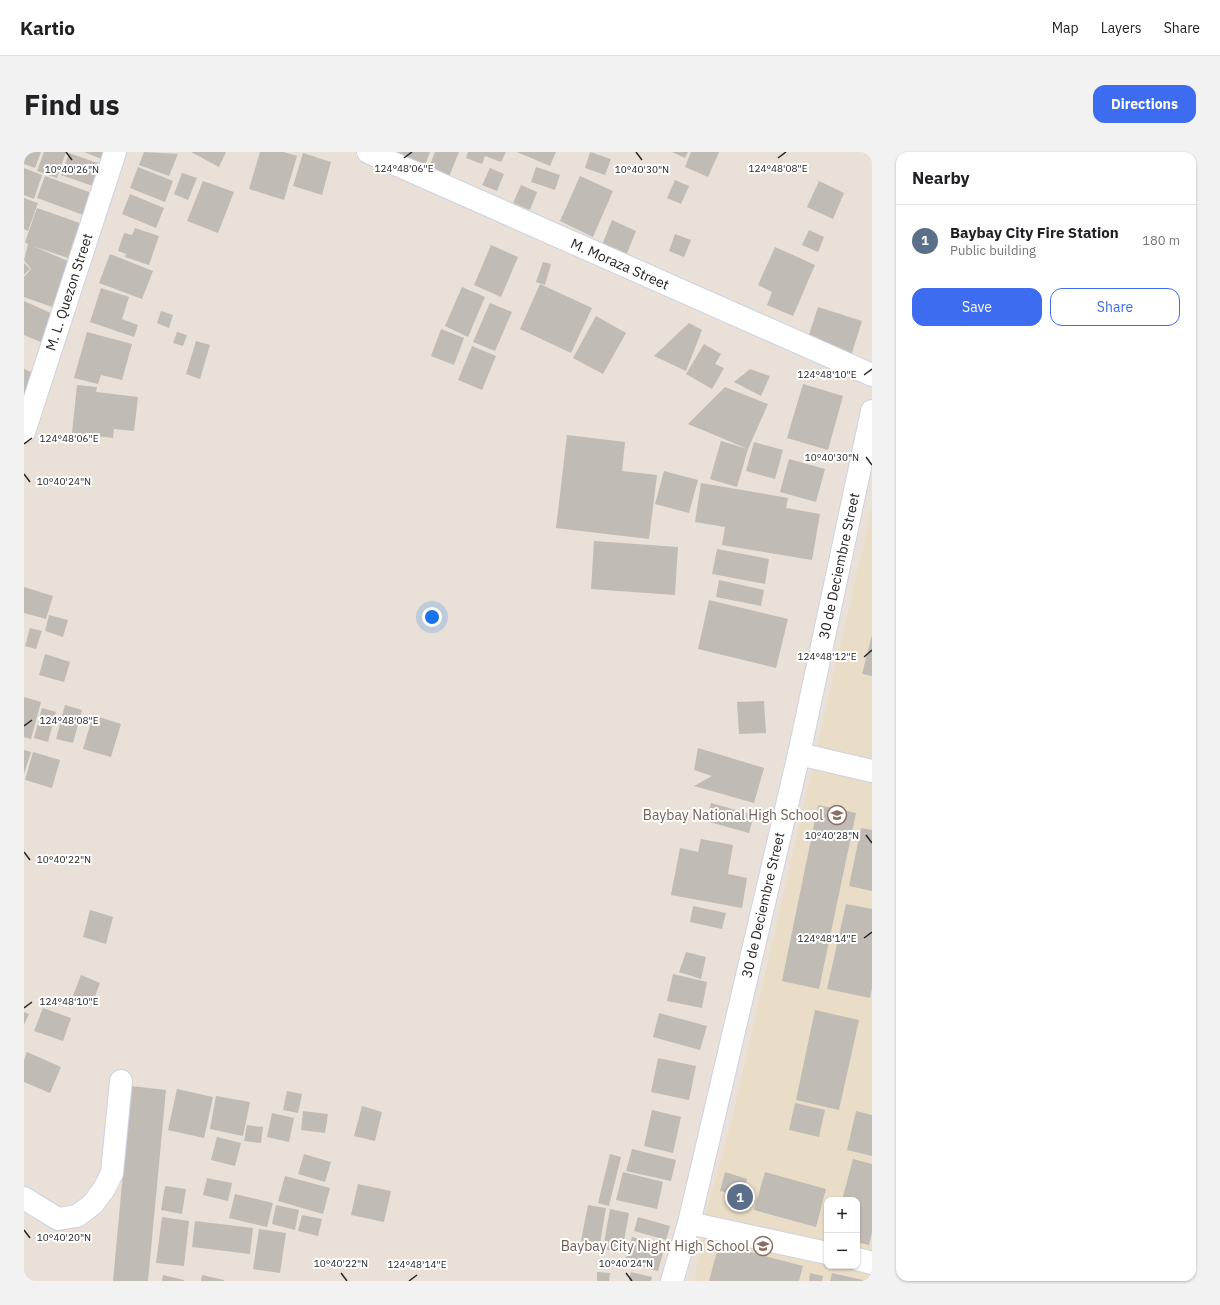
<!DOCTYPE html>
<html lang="en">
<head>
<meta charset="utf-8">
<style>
  body { margin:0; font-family:"IBM Plex Sans",sans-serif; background:#f2f2f2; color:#202124 }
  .controls { position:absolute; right:12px; bottom:12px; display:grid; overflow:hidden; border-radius:8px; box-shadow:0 1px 3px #0004 }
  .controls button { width:36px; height:36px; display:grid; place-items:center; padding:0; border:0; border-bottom:1px solid #e0e0e0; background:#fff; color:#202124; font:20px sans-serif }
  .you { position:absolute; left:408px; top:465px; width:14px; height:14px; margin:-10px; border:3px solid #fff; border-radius:50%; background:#1a73e8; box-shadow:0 0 0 6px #1a73e833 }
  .badge { display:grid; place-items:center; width:26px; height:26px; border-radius:50%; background:#3e6cf0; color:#fff; font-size:13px; font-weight:700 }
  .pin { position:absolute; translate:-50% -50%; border:2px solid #fff; box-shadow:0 1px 4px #0006 }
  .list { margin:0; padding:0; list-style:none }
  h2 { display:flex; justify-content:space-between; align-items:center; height:52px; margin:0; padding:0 16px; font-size:17px }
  h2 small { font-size:13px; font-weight:400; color:#757577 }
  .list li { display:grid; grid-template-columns:26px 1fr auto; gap:12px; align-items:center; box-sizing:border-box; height:72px; padding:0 16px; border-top:1px solid #e0e0e0 }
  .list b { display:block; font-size:15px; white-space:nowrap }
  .list p { margin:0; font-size:13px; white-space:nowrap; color:#757577 }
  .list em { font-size:13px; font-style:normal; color:#757577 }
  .actions { display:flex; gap:8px; padding:12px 16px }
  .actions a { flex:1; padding:9px 0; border:1px solid #3e6cf0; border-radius:12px; text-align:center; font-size:14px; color:#3e6cf0 }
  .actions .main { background:#3e6cf0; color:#fff }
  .map { position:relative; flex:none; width:848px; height:1129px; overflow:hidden; border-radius:12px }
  header { display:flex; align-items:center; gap:24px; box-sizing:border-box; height:56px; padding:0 20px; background:#fff; border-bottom:1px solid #e0e0e0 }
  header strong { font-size:19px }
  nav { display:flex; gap:22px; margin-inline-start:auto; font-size:14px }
  .intro { display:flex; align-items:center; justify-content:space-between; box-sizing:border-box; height:96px; padding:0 24px }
  h1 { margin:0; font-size:28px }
  .button { padding:10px 18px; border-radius:12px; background:#3e6cf0; color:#fff; font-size:14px; font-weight:700 }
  main { display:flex; gap:24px; padding:0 24px }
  aside { flex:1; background:#fff; border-radius:12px; box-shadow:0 1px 3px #0004 }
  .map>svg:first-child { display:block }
  .education { fill:#eaddc8; fill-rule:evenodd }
  .building { fill:#c0bbb4 }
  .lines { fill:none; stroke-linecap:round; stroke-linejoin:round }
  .minor-casing { stroke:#ced2df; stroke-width:24 }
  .minor { stroke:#fff; stroke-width:22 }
  .ticks { fill:none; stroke:#262626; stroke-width:1.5 }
  .labels { text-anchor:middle; stroke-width:4; stroke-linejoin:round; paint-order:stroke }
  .street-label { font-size:14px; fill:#262626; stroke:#fff }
  .education-label { font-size:14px; fill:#785e54; stroke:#fff; text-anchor:end }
  .ticks-label { font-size:10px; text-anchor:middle; fill:#262626; stroke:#fff; stroke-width:4; stroke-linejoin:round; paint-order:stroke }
</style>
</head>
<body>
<header>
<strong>Kartio</strong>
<nav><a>Map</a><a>Layers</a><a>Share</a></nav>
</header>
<div class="intro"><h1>Find us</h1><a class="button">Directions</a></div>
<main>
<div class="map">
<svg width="848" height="1129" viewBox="0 0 848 1129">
  <rect width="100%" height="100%" fill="#e9e0d8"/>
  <path class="education" d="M848,355V1129H670L682,1061L707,971ZM803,1048H833V1114H803Z"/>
  <g class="building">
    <polygon points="0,0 17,0 11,16 0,12"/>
    <polygon points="20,0 42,0 33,26 13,19"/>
    <polygon points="60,0 83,0 80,8"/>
    <polygon points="120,0 154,2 145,24 115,13"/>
    <polygon points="167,0 202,0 195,15"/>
    <polygon points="236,0 260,0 273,4 260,48 225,37"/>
    <polygon points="370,0 406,0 401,13"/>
    <polygon points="411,0 435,0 424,27 404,18"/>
    <polygon points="444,0 482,0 477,10 461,4 458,12 442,6"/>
    <polygon points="493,0 532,0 526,14"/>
    <polygon points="566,0 587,7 581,23 561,16"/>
    <polygon points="648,0 664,0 661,6"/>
    <polygon points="667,0 695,0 684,25 661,15"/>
    <polygon points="45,1 79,13 72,35 37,23"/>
    <polygon points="279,1 307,10 298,43 269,34"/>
    <polygon points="114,15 149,29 141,50 106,36"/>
    <polygon points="512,15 536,23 531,38 507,30"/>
    <polygon points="0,16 18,23 10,47 0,43"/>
    <polygon points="466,16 480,22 473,39 458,33"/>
    <polygon points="158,21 173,26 164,48 150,42"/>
    <polygon points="21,24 70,42 62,64 13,46"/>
    <polygon points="556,24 589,39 569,85 536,69"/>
    <polygon points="651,28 665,34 657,52 643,46"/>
    <polygon points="179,29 210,40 194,81 163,69"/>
    <polygon points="795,29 820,41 809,67 783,55"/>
    <polygon points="497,33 513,40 506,58 489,51"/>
    <polygon points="106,42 140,56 132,76 98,62"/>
    <polygon points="0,46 14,51 4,79 0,77"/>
    <polygon points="13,56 56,71 44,106 9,94 46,110 28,155 0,145 0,125 9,115 7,117 0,108 4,92 1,90"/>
    <polygon points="588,68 612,79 602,104 578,93"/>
    <polygon points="111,76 135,84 125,113 101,105 102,102 94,99 100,81 108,83"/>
    <polygon points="785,78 800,85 794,100 778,93"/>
    <polygon points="651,82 667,88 660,105 645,99"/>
    <polygon points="467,93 494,105 477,145 450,133"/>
    <polygon points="751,95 791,113 769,164 743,153 748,140 734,133"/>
    <polygon points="86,102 129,119 118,147 75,131"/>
    <polygon points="519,110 527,112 521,133 512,130"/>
    <polygon points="0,111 6,117 0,123"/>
    <polygon points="516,132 568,156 547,201 496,177"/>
    <polygon points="438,135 461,145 444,185 421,174"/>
    <polygon points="77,136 105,145 98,167 114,173 110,185 66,170"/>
    <polygon points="0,149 31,163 19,191 0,183"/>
    <polygon points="466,151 488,160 471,199 449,190"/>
    <polygon points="794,155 838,169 827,204 783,189"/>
    <polygon points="137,159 149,163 145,176 133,171"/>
    <polygon points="572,164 602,181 579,222 549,206"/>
    <polygon points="665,171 678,178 662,219 630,204"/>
    <polygon points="417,177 440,186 430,213 407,204"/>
    <polygon points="63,180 108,192 98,228 77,223 74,232 50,226"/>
    <polygon points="153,180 163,183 159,194 149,191"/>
    <polygon points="172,189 186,193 176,227 162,222"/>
    <polygon points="680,192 697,202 691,212 700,216 688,237 662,222"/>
    <polygon points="448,194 472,204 458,238 434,228"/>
    <polygon points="0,217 12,222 0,252"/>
    <polygon points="726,217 746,224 737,244 710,230"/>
    <polygon points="779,232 819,244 804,298 763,286"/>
    <polygon points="53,233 73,235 72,240 114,245 110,279 90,277 89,286 48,281"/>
    <polygon points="701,235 744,252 724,297 664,272"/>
    <polygon points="543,283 601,290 598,319 633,323 625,387 532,376"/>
    <polygon points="697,289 724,297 713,335 686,327"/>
    <polygon points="730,290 759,298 751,327 722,319"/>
    <polygon points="765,307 801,317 792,350 756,340"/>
    <polygon points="640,319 674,328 665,361 631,352"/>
    <polygon points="677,331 764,346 762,356 796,362 788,408 698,393 701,375 671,370"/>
    <polygon points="570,389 654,395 651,443 567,437"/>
    <polygon points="693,397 745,407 741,432 688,422"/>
    <polygon points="695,428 740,438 737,454 692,445"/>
    <polygon points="0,435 29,444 22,467 0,461"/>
    <polygon points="685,448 764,467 752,516 674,497"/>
    <polygon points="25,463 44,468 39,485 21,479"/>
    <polygon points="6,476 18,479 12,497 1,494"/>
    <polygon points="848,483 848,524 838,522"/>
    <polygon points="21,502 46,510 40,530 15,523"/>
    <polygon points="0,545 17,550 7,587 0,585"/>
    <polygon points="740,549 742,581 715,582 713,550"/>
    <polygon points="41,553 58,558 49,591 32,587"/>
    <polygon points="18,556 32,560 24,590 10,586"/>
    <polygon points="69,563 97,572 87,605 59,597"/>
    <polygon points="674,596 740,616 730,651 670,634 688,624 670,618"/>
    <polygon points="0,598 7,600 0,622"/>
    <polygon points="9,600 36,608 28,636 1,628"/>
    <polygon points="687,651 730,663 725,681 682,669"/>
    <polygon points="794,653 832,661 795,837 758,829"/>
    <polygon points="837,676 848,678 848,739 825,734"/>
    <polygon points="677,687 709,693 704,722 723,726 718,756 647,743 656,696 674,700"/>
    <polygon points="822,752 848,757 848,836 846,846 803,837"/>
    <polygon points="669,754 702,761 698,777 666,770"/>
    <polygon points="66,758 89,765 82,792 59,785"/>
    <polygon points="662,800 682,805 677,827 655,820"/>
    <polygon points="649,822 683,830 678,856 643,849"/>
    <polygon points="57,823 76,831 68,852 49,844"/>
    <polygon points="19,856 47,866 39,889 10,879"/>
    <polygon points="791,858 835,868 815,958 772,948"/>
    <polygon points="0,860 5,862 0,873"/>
    <polygon points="635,861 683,874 676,898 629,885"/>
    <polygon points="3,900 37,915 26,941 0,930 0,908"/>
    <polygon points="634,906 672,914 665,948 627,940"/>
    <polygon points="107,934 142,938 124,1129 89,1129"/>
    <polygon points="153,937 189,945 180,986 144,978"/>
    <polygon points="263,939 278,942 274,961 259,958"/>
    <polygon points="192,944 226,950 219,984 186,977"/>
    <polygon points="771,951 801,958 795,985 765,978"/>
    <polygon points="338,954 358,960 351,989 330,984"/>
    <polygon points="628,958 657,965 649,1001 620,994"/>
    <polygon points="279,959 304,962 301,981 277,978"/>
    <polygon points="832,959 848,963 848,1004 823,998"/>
    <polygon points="248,961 270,966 265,990 243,985"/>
    <polygon points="223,973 239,975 237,991 220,989"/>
    <polygon points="193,985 217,991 211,1014 187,1008"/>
    <polygon points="608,997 652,1008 647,1029 602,1019"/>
    <polygon points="280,1002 307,1010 301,1030 274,1022"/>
    <polygon points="586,1002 597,1005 585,1054 574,1051"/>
    <polygon points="829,1007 848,1012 848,1080 845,1093 833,1090 833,1048 818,1048"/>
    <polygon points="599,1020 639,1030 633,1057 592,1048"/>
    <polygon points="701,1020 723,1027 718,1045 696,1039"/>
    <polygon points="741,1020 802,1037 792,1075 730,1058"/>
    <polygon points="261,1024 306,1036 299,1062 254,1049"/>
    <polygon points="183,1026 208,1031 204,1049 179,1043"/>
    <polygon points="334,1032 367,1039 360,1070 327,1063"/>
    <polygon points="141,1034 162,1037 158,1062 137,1058"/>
    <polygon points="211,1042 249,1051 243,1075 205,1066"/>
    <polygon points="252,1053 275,1058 271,1078 248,1072"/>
    <polygon points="564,1053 582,1056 575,1097 556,1094"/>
    <polygon points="586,1057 605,1061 598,1100 579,1097"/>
    <polygon points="278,1063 298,1067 294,1084 274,1079"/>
    <polygon points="138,1065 165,1069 160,1114 132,1111"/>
    <polygon points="614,1065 646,1074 642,1088 610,1079"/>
    <polygon points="171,1069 229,1076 226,1102 168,1095"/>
    <polygon points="235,1077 262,1081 256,1121 229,1117"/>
    <polygon points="608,1085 641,1094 634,1119 601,1110"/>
    <polygon points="695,1092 779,1114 775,1129 685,1129"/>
    <polygon points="573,1120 586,1121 585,1129 573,1129"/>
    <polygon points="607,1120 628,1125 627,1129 605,1129"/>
    <polygon points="786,1121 799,1124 798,1129 785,1129"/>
    <polygon points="808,1121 839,1128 839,1129 806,1129"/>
    <polygon points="139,1123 160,1128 160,1129 138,1129"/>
    <polygon points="178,1123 200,1128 200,1129 177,1129"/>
  </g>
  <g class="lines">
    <g class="minor-casing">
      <g id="minor">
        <polyline points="344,0 848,223"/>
        <polyline points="0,280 91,0"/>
        <polyline points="775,602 848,619"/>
        <polyline points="0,1046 34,1067 53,1064 69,1052 80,1037 88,1021 97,929"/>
        <polyline points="665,1071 803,1101"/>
        <polyline points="833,1107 848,1111"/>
        <polyline points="648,1129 665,1071 775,602 848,259"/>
      </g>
    </g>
    <use href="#minor" class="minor"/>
  </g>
  <path class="ticks" d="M42,0L48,8M612,0L618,8M380,6L388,0M754,6L762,0M840,223L848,217M0,292L8,286M842,305L848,313M0,322L6,330M840,505L848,498M0,574L8,568M842,683L848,691M0,700L6,708M840,786L848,780M0,856L8,850M0,1078L6,1086M317,1121L323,1129M602,1121L608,1129M385,1129L393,1123"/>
  <defs>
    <g id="school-ring" transform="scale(1)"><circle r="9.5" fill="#fff" stroke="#8d6e63" stroke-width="1.5"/><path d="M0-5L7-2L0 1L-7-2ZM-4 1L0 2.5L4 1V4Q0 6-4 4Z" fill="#8d6e63"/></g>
  </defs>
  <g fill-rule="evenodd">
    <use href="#school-ring" x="813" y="663"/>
    <use href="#school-ring" x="739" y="1094"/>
  </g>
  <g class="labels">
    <g class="street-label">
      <text transform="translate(596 112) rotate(24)" y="5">M. Moraza Street</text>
      <text transform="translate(45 140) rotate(-72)" y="5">M. L. Quezon Street</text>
      <text transform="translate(815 414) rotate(-78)" y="5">30 de Deciembre Street</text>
      <text transform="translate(739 753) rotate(-77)" y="5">30 de Deciembre Street</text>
    </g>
    <g class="education-label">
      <text x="799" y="668">Baybay National High School</text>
      <text x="725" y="1099">Baybay City Night High School</text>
    </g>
  </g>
  <g class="ticks-label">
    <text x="380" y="20">124°48'06"E</text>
    <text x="754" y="20">124°48'08"E</text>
    <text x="48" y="21">10°40'26"N</text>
    <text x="618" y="21">10°40'30"N</text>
    <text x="803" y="226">124°48'10"E</text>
    <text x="45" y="290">124°48'06"E</text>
    <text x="808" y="309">10°40'30"N</text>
    <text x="40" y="333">10°40'24"N</text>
    <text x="803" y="508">124°48'12"E</text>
    <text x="45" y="572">124°48'08"E</text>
    <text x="808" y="687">10°40'28"N</text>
    <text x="40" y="711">10°40'22"N</text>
    <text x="803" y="790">124°48'14"E</text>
    <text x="45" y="853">124°48'10"E</text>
    <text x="40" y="1089">10°40'20"N</text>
    <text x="317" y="1115">10°40'22"N</text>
    <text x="602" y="1115">10°40'24"N</text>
    <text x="393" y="1116">124°48'14"E</text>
  </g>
</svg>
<div class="controls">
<button>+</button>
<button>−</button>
</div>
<div class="you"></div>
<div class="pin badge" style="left:716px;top:1045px;background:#5c6f8a">1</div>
</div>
<aside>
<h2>Nearby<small></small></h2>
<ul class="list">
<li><span class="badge" style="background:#5c6f8a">1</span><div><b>Baybay City Fire Station</b><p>Public building</p></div><em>180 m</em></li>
</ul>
<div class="actions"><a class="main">Save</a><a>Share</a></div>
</aside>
</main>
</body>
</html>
